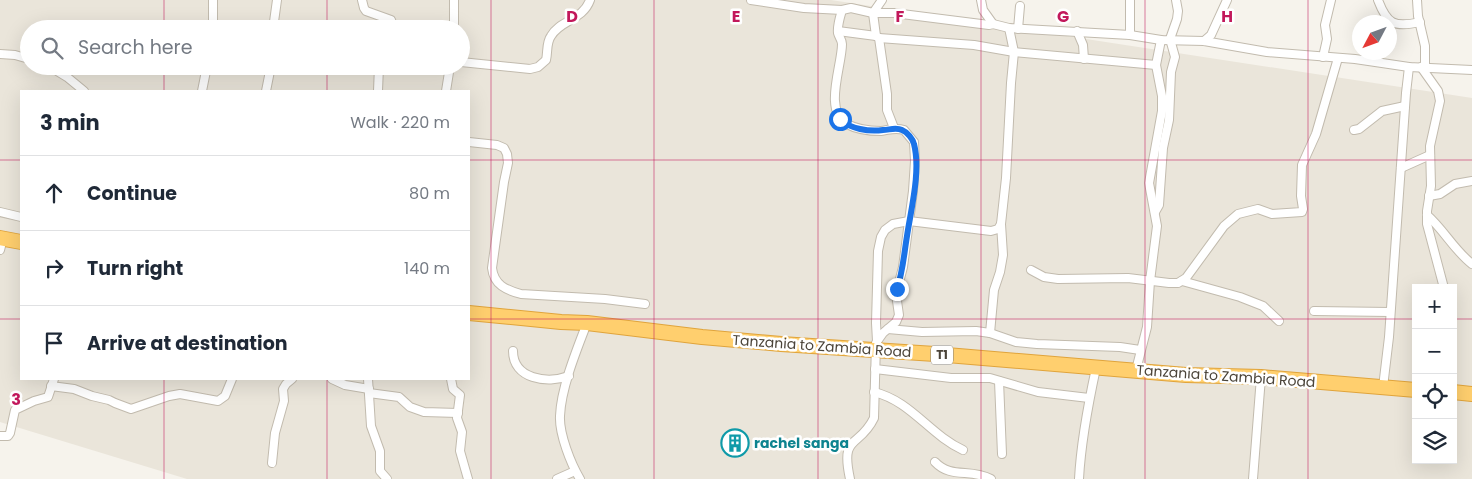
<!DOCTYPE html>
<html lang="en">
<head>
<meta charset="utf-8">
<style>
  body { margin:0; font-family:Poppins,sans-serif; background:#f2f2f3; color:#1f2937 }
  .controls { position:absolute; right:15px; bottom:15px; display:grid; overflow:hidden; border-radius:0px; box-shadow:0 5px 20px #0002 }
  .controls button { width:45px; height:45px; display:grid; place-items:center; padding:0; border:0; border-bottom:1px solid #e0e1e3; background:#fff; color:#1f2937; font:25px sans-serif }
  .compass { position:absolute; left:1352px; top:15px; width:45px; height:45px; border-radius:50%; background:#fff; box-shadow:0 5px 20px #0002; rotate:229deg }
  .stop { position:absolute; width:15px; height:15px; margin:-11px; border:4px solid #1a73e8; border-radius:50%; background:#fff }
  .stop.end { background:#1a73e8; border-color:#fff; box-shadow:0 1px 5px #0008 }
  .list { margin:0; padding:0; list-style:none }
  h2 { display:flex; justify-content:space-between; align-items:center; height:65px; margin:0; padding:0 20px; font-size:21px }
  h2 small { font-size:16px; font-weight:400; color:#747a83 }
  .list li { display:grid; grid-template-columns:32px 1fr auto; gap:15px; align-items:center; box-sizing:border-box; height:75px; padding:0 20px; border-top:1px solid #e0e1e3 }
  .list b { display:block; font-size:19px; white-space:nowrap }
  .list em { font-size:16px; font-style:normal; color:#747a83 }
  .icon { flex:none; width:28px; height:28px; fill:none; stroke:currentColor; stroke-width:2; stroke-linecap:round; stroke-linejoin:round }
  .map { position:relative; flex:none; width:1472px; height:479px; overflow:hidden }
  .search { position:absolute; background:#fff; box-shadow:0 5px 20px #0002; left:20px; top:20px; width:450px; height:55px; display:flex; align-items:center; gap:12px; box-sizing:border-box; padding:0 18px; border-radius:28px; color:#747a83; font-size:19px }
  .panel { position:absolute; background:#fff; box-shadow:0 5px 20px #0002; left:20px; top:90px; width:450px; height:290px; border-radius:0px }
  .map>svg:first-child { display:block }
  .residential { fill:#eae5da; fill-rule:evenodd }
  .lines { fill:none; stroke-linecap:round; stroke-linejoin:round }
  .street-casing { stroke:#c2bbae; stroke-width:10 }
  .highway-casing { stroke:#e0a43c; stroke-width:16 }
  .street { stroke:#fff; stroke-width:8 }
  .highway { stroke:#ffcf6e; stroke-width:14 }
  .route { stroke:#1a73e8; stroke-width:6 }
  .grid { fill:none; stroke:#c2185b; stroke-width:1; stroke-opacity:0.55 }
  .labels { text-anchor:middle; stroke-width:5; stroke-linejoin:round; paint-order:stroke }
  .shield { fill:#fff; stroke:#817c74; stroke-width:1 }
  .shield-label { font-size:12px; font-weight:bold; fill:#4b4439 }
  .street-label { font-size:14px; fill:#4b4439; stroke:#fff }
  .culture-label { font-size:14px; font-weight:bold; fill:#0d838f; stroke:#fff; text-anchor:start }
  .grid-label { font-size:16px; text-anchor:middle; font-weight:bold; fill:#c2185b; stroke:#fff; stroke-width:5; stroke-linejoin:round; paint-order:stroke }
</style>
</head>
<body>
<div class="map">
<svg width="1472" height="479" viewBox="0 0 1472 479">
  <rect width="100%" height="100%" fill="#f6f3ec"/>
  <path class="residential" d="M0,0H831L1472,98V479H187L0,422ZM29,29H461V66H29ZM21,91H469V379H21ZM1416,288H1453V460H1416Z"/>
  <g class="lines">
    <g class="street-casing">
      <g id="street">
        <polyline points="362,0 364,8 366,11 391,20 393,25 391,29"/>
        <polyline points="751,0 804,8 842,10 851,8 873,13 894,13 989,25 993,24 1009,28 1130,35 1161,40 1204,41 1267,52 1355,59 1409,67 1472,70"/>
        <polyline points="882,0 873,13 876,36 879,38 887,94 887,110 894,128"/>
        <polyline points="981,0 983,10 993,24"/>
        <path d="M1378,0C1387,24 1394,28 1420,22"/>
        <polyline points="1417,0 1418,16 1425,46 1425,67"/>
        <path d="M842,10C840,17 837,26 838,33C839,37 842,40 842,44C842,66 823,111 847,124C856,129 871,131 881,131C889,130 895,127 904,130L914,142L915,161L913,191L903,267L896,294L899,315L896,322L883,333L876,343L874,418C859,449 840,433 850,479"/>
        <polyline points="213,29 213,0"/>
        <polyline points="273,29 277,0"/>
        <polyline points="454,29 454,0"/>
        <polyline points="1018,29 1020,6"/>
        <polyline points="838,31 876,36"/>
        <polyline points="1077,31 1083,45 1084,59"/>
        <polyline points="1130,35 1130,0"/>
        <polyline points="879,38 974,45 1014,52 1156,65"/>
        <polyline points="1204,41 1211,35 1227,0"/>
        <polyline points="0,54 15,55 29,59"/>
        <polyline points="1323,57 1327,39 1325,25 1331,0"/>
        <path d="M461,62L530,69L538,67L546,60C548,52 546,43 551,36C560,20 583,20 590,0"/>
        <polyline points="49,66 67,77 84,91"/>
        <polyline points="1421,67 1438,91 1440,101 1430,146 1431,186 1427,211 1427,224 1444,288"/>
        <polyline points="202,91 207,66"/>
        <polyline points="266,91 271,66"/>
        <polyline points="378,91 379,66"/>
        <polyline points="446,91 450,66"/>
        <polyline points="1354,130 1359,129 1382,111 1405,106"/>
        <path d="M469,142L497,145L504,148L507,154L508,163L504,182L492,268C494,285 506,290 521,294L605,299L645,304"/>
        <polyline points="1401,168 1430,155"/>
        <polyline points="1429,196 1440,194 1455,184 1472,181"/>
        <polyline points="0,212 21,217"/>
        <polyline points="1155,212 1159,205 1163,148 1169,120 1171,72 1175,57 1170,39 1177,19 1178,11 1176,0"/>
        <path d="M1427,215C1444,230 1454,250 1472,264"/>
        <polyline points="0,250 3,238"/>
        <polyline points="1031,270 1044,277 1058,279 1128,278 1169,283 1178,283 1186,278 1224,226 1238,214 1258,209 1272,214 1302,212 1303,209 1301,196 1302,165 1316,134 1338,58"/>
        <polyline points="1182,281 1240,297 1263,306 1279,321"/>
        <polyline points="1314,311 1390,312"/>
        <polyline points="888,329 922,332 976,331 990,333 1016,342 1037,344 1120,347 1140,350"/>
        <polyline points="990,333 994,290 1000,272 1003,255 1001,224"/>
        <polyline points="877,341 876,323 878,251 881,237 885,230 893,224 909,221 991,231 998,229 1001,224 1006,178 1011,83 1014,52 1009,28"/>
        <path d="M513,351C513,379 547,384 569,376"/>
        <polyline points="875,369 951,378 990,378 1038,392 1089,398"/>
        <polyline points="1136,370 1147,327 1150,281 1157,226 1149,183 1162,111 1162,96 1156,65 1161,40"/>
        <polyline points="332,379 345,385 369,389"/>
        <polyline points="368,379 371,426 380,451 380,471 387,479"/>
        <polyline points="451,379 453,389 460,395 457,418 462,432 460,451 468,479"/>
        <polyline points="999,381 1002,454"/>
        <polyline points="51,386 74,389 92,396 109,400 115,403 131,409 169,396 180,394 218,401 225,396 232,379"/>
        <polyline points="1383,387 1389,337 1406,93 1409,67"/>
        <path d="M874,392C911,401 930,435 963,450"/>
        <polyline points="369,393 399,397 410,407 424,412 458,413"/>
        <polyline points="0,436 8,436 10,433 15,410 34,401 48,397 54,379"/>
        <path d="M935,462C951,479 970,468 991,479"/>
        <polyline points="272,463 275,433 284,401 283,389 286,384 292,379"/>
        <polyline points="557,479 575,471"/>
        <path d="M580,479C571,464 559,434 560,416C561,388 577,349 587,323"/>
        <path d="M1079,479C1081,441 1088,405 1096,368"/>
        <polyline points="1253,479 1261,377"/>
      </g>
    </g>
    <g class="highway-casing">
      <g id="highway">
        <polyline points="0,238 21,242"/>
        <polyline points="469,313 561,322 587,323 702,337 781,344 935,354 1186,375 1261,377 1416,390"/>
        <polyline points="1453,392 1472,394"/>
      </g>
    </g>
    <use href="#street" class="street"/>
    <use href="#highway" class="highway"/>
  </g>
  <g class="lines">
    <path class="route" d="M840,119C850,129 869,132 883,130C889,130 896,127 902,130C907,132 913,139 914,144C921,171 911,209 907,236C904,254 903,271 897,289"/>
  </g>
  <path class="grid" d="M164,0V29M327,0V29M491,0V479M654,0V479M818,0V479M981,0V479M1145,0V479M1308,0V479M164,66V91M327,66V91M0,160H21M469,160H1472M0,319H21M469,319H1416M1453,319H1472M164,379V479M327,379V479"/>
  <defs>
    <g id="building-ring" transform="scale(1.4375)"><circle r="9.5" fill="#fff" stroke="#0f9aa8" stroke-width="1.5"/><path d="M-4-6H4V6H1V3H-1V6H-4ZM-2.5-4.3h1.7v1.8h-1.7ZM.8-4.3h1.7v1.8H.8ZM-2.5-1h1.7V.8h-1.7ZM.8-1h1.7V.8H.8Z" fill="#0f9aa8"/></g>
  </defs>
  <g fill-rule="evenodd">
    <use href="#building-ring" x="735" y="443"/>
  </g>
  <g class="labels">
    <rect class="shield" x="931" y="345.5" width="22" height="19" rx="4"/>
    <g class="shield-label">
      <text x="942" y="359">T1</text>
    </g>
    <g class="street-label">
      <text transform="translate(822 346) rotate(4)" y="5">Tanzania to Zambia Road</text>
      <text transform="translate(1226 376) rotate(4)" y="5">Tanzania to Zambia Road</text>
    </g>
    <g class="culture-label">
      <text x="754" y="448">rachel sanga</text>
    </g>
  </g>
  <g class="grid-label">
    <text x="572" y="22">D</text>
    <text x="736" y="22">E</text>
    <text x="900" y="22">F</text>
    <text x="1063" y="22">G</text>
    <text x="1227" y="22">H</text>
    <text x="16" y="405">3</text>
  </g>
</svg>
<div class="controls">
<button>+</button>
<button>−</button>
<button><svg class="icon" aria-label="locate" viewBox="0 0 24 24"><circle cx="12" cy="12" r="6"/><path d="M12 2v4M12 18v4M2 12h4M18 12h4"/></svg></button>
<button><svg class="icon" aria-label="layers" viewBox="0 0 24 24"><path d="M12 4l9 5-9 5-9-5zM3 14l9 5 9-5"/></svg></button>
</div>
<svg class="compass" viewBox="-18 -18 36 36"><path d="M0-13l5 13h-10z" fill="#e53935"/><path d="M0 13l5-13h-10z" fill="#747a83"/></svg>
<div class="stop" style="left:840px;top:119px"></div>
<div class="stop end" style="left:897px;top:289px"></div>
<div class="search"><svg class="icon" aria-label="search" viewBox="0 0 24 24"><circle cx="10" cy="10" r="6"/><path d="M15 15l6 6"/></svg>Search here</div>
<section class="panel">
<h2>3 min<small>Walk · 220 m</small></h2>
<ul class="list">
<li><svg class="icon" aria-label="ahead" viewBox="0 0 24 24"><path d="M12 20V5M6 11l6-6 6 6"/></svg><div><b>Continue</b></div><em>80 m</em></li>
<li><svg class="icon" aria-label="right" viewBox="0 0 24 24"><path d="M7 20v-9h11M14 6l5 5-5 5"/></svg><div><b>Turn right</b></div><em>140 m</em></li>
<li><svg class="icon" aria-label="arrive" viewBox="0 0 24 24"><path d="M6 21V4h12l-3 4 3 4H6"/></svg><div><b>Arrive at destination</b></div></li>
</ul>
</section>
</div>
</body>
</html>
